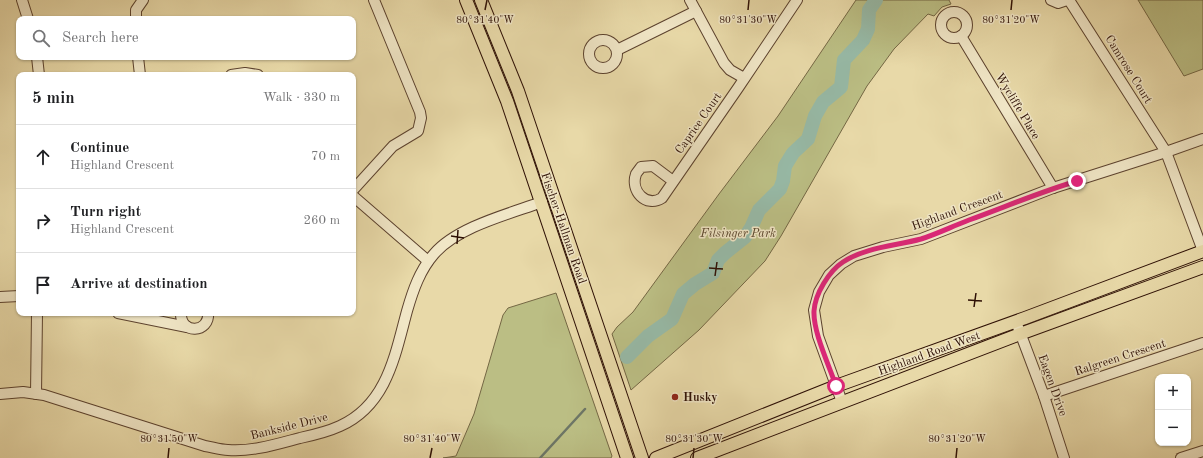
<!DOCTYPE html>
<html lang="en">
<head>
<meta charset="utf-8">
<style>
  body { margin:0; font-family:"Old Standard TT",serif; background:#f6f6f6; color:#202124 }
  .controls { position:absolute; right:12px; bottom:12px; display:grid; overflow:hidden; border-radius:8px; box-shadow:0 1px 3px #0004 }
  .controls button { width:36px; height:36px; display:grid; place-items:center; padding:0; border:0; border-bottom:1px solid #e0e0e0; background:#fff; color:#202124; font:20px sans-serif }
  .stop { position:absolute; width:12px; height:12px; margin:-9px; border:3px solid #db2777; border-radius:50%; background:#fff }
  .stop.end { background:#db2777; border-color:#fff; box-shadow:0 1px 4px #0008 }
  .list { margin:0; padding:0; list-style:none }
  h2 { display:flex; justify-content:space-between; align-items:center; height:52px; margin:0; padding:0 16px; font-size:17px }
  h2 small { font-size:13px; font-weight:400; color:#757577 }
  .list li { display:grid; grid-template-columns:26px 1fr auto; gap:12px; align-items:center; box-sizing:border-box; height:64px; padding:0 16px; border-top:1px solid #e0e0e0 }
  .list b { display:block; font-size:15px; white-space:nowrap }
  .list p { margin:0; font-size:13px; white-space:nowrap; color:#757577 }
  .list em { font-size:13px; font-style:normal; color:#757577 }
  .icon { flex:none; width:22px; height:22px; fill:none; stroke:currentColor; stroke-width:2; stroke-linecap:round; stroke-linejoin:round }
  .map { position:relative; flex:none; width:1203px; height:458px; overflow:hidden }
  .search { position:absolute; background:#fff; box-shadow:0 1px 3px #0004; left:16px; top:16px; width:340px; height:44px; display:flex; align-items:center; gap:10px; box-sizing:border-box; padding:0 14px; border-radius:8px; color:#757577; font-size:15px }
  .panel { position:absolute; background:#fff; box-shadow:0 1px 3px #0004; left:16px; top:72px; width:340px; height:244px; border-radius:8px }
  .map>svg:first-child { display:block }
  .green { fill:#bbbe84; stroke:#746744 }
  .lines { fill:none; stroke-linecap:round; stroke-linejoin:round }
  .stream { stroke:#6d7666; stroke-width:2.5 }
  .river { stroke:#97baa7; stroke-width:14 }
  .minor-casing { stroke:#5c422e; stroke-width:12 }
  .major-casing { stroke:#2e1005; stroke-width:14 }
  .minor { stroke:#f0e6c6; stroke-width:10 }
  .major { stroke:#e8d9a8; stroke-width:12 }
  .route { stroke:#db2777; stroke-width:5 }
  .ticks { fill:none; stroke:#2e1005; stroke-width:1.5 }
  .poi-dot { fill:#8f2418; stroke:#f0e6c6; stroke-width:1.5 }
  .labels { text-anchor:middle; stroke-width:3; stroke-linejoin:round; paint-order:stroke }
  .street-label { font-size:12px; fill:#2e1005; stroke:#f0e6c6 }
  .park-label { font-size:12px; font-style:italic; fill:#58442b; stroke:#f0e6c6 }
  .poi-label { font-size:12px; font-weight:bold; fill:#2e1005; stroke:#f0e6c6; text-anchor:start }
  .ticks-label { font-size:10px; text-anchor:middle; fill:#2e1005; stroke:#f0e6c6; stroke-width:3; stroke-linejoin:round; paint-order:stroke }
</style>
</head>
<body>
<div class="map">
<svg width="1203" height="458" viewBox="0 0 1203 458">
  <rect width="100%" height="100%" fill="#e8d9a8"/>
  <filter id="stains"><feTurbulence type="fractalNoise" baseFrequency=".005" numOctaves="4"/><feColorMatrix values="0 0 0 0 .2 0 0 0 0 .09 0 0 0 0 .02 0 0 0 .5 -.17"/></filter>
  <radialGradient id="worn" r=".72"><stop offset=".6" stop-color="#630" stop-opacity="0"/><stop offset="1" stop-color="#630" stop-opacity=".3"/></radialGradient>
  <g class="green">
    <polygon points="856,0 949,0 951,4 942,7 934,16 928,14 894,49 867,86 781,236 765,261 699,330 631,390 612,334 617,327 633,312 719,194 778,116"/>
    <polygon points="1138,0 1203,0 1203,69 1184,76"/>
    <polygon points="556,293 612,456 611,458 443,458 456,456 474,414 503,315 508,308"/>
  </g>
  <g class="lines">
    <polyline class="stream" points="540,458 585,409"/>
    <polyline class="river" points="627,357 648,336 672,319 683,294 695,284 713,273 718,260 725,253 745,237 751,228 759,210 780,189 783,181 785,166 793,153 808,139 815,116 823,102 841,87 844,60 863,40 868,29 869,10 876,0"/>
    <g class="minor-casing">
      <g id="minor">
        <polyline points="22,0 28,19"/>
        <polyline points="690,0 724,63 730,70 744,78"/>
        <polyline points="1051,0 1058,3 1067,0"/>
        <polyline points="1069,0 1166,152 1203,251"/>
        <circle cx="954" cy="25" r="13"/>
        <polyline points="136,19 136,10 143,0"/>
        <polyline points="961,36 1053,188"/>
        <circle cx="603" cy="54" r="14"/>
        <polyline points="617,50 696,11"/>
        <polyline points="37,57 39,75"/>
        <polyline points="138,57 140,75"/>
        <polyline points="231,75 245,73 258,75"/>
        <path d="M673,181L653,166L641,167C640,169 637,172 636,174C630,191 646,208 662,198L738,88L797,0"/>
        <polyline points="353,190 393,146 418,131 421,118 420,112 374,0"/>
        <polyline points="353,196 428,261"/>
        <polyline points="0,297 19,296"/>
        <polyline points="118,313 187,327"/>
        <path d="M181,313C180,335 210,333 208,313"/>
        <polyline points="1018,327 1044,396 1064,458"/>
        <path d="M0,394L23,392L44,395L205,446C212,447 220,450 228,450C252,452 277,444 300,438C314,435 327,432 340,426C387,405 395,355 407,311C413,290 420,270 434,254C457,227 509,214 542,202"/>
        <polyline points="36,394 37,313"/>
        <polyline points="1044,396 1203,343"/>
        <polyline points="842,402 818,336 814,310 819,292 829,275 841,264 854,256 883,247 921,239 1053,188 1166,152 1203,139"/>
        <polyline points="1181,458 1203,451"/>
      </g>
    </g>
    <g class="major-casing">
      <g id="major">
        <polyline points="466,0 507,101 627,458"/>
        <polyline points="481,0 518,91 642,458"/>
        <polyline points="656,458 836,386 1025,318 1203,251"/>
        <polyline points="697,458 1020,334 1203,267"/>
      </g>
    </g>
    <use href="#minor" class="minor"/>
    <use href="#major" class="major"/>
  </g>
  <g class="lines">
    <path class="route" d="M836,386C829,365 813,332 814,311C815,294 829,271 843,262C866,247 895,246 921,239C937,234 953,226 969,220C1005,207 1040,192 1077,181"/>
  </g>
  <path class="ticks" d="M485,10L487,0M748,10L749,0M1011,10L1012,0M451,236L464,238M457,244L458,230M709,268L723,269M715,276L717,262M968,300L982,301M974,307L976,293M168,458L169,448M430,458L432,448M693,458L694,448M956,458L957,448"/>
  <circle class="poi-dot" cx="675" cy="397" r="4"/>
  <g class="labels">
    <g class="street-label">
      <text transform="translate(1129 69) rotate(58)" y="4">Camrose Court</text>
      <text transform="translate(1018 106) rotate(59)" y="4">Wycliffe Place</text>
      <text transform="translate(698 123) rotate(-55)" y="4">Caprice Court</text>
      <text transform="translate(957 210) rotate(-20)" y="4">Highland Crescent</text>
      <text transform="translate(564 228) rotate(71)" y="4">Fischer-Hallman Road</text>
      <text transform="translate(929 353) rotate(-20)" y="4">Highland Road West</text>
      <text transform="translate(1120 357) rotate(-18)" y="4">Ralgreen Crescent</text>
      <text transform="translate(1053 385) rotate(70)" y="4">Eagen Drive</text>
      <text transform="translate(289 426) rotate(-14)" y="4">Bankside Drive</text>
    </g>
    <g class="park-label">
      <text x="738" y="237">Filsinger Park</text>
    </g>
    <g class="poi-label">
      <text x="683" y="401">Husky</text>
    </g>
  </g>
  <g class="ticks-label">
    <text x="485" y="23">80°31'40"W</text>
    <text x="748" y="23">80°31'30"W</text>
    <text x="1011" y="23">80°31'20"W</text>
    <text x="169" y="442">80°31'50"W</text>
    <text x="432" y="442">80°31'40"W</text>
    <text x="694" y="442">80°31'30"W</text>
    <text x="957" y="442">80°31'20"W</text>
  </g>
  <rect width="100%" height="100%" filter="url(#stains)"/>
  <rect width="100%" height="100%" fill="url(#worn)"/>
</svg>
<div class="controls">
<button>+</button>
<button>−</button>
</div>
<div class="stop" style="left:836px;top:386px"></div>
<div class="stop end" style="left:1077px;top:181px"></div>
<div class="search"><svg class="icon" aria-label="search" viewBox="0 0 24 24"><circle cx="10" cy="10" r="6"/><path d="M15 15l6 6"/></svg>Search here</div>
<section class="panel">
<h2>5 min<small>Walk · 330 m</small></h2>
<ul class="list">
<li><svg class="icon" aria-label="ahead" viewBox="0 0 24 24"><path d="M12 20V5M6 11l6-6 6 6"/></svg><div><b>Continue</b><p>Highland Crescent</p></div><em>70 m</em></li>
<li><svg class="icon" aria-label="right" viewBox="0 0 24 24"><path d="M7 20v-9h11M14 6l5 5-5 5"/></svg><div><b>Turn right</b><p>Highland Crescent</p></div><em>260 m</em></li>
<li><svg class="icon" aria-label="arrive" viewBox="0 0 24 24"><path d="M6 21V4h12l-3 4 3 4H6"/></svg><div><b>Arrive at destination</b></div></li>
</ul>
</section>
</div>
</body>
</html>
